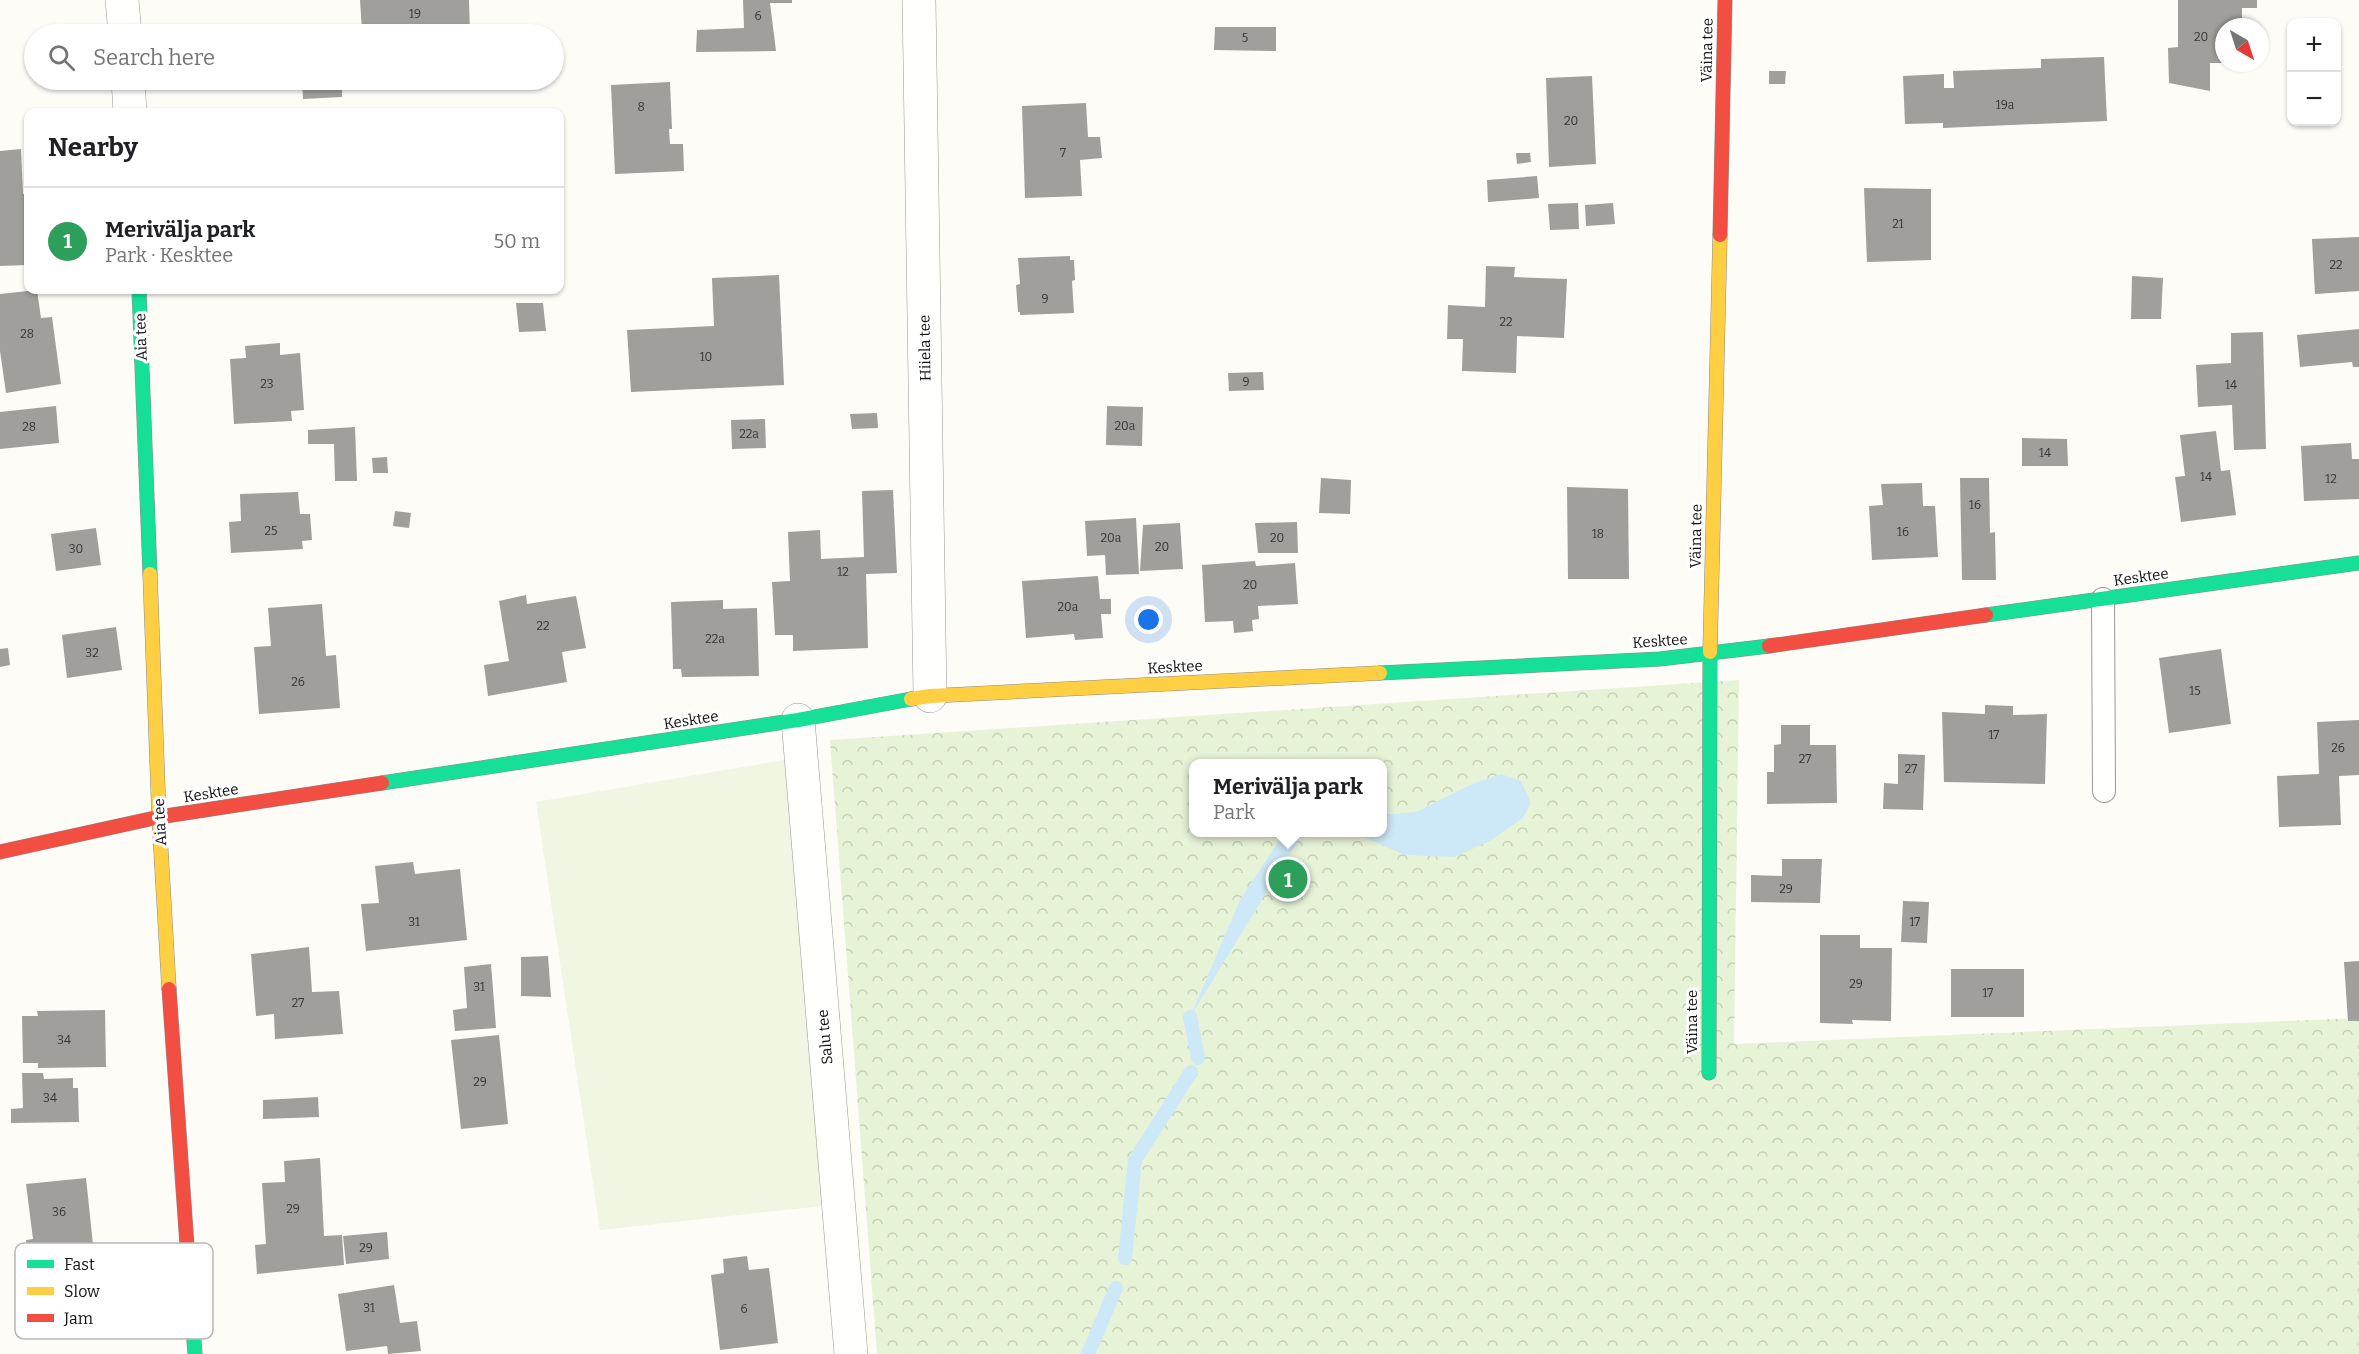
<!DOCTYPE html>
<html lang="en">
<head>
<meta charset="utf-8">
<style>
  body { margin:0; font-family:Bitter,serif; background:#f2f2f2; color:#202124 }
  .controls { position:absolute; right:18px; top:18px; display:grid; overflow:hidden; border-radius:12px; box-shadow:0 2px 4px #0004 }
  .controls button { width:54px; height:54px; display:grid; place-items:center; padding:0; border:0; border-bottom:2px solid #e0e0e0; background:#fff; color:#202124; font:30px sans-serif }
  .compass { position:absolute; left:2215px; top:18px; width:54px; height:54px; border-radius:50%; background:#fff; box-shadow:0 2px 4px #0004; rotate:141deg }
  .you { position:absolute; left:1149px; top:620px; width:21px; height:21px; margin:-15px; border:4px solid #fff; border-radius:50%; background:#1a73e8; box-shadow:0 0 0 9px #1a73e833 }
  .badge { display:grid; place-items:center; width:39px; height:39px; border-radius:50%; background:#2563eb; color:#fff; font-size:20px; font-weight:700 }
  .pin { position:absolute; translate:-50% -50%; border:3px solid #fff; box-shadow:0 2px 6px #0006 }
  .popup { position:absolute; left:1189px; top:759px; width:198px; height:78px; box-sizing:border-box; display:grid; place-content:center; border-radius:12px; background:#fff; filter:drop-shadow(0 2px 4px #0005); font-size:20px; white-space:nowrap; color:#757577 }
  .popup b { font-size:22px; color:#202124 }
  .popup::after { content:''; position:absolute; left:50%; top:100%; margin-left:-12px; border:12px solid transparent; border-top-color:#fff }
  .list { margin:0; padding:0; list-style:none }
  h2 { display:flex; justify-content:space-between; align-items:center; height:78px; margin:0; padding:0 24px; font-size:26px }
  h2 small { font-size:20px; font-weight:400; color:#757577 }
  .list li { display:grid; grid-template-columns:39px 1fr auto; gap:18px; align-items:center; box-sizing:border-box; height:108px; padding:0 24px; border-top:2px solid #e0e0e0 }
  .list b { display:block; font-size:22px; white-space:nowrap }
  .list p { margin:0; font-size:20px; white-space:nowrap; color:#757577 }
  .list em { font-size:20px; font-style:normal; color:#757577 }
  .icon { flex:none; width:33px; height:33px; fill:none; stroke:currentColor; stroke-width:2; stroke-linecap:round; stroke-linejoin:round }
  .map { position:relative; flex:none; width:2359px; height:1354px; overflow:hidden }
  .search { position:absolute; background:#fff; box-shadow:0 2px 4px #0004; left:24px; top:24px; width:540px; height:66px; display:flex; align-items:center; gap:15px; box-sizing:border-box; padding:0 21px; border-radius:33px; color:#757577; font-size:22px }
  .panel { position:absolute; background:#fff; box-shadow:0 2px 4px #0004; left:24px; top:108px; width:540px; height:186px; border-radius:12px }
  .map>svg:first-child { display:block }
  .park { fill:url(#park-crowns); fill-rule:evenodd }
  .pitch { fill:#f0f6e1 }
  .water { fill:#cde8f7 }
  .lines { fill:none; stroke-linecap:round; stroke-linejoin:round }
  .stream { stroke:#cde8f7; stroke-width:14 }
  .building { fill:#a19f9c }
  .lane-casing { stroke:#979795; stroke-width:24 }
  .street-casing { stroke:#979795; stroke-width:34 }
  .fast-casing { stroke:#8e8d8b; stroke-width:15 }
  .slow-casing { stroke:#8e8d8b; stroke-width:15 }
  .jam-casing { stroke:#8e8d8b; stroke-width:15 }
  .lane { stroke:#fffffe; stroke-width:22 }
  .street { stroke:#fffffe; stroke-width:33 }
  .fast { stroke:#16e098; stroke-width:14 }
  .slow { stroke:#ffcf43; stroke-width:14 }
  .jam { stroke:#f24e42; stroke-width:14 }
  .labels { text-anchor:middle; stroke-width:6; stroke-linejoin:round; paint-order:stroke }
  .number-label { font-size:12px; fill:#353434 }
  .street-label { font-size:15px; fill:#111; stroke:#fff }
  .key { fill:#fff; stroke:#b8b8b8; stroke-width:1.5 }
  .key-label { font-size:16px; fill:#111 }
</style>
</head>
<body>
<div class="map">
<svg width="2359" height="1354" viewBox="0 0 2359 1354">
  <defs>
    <pattern id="park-crowns" width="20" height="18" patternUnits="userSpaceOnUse" patternTransform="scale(1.5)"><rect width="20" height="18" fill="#e7f3d7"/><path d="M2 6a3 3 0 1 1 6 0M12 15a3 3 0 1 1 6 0" fill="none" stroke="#c5cfb8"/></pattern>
  </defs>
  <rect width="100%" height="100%" fill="#fdfcf7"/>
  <path class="park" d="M1739,680L1734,1044L2359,1018V1354H877L830,740ZM1194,764H1382V832H1194Z"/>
  <polygon class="pitch" points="790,759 831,1205 600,1230 536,802"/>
  <g class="water">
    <polygon points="1501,774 1521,781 1531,803 1523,818 1490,841 1454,857 1405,855 1357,834 1311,833 1382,832 1383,815 1416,812 1470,785"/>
    <polygon points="1284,833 1303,833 1190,1017 1240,900"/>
  </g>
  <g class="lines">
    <g class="stream">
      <polyline points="1190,1017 1198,1058"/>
      <polyline points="1125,1258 1135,1160 1191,1072"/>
      <polyline points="1088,1354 1116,1288"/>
    </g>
  </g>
  <g class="building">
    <polygon points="360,0 469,0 470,34 428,34 428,27 362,31"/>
    <polygon points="743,0 792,0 792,3 770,3 776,51 696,52 697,30 744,28"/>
    <polygon points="2178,0 2257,0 2257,8 2242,8 2242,27 2224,27 2224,63 2210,63 2210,91 2169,83 2168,48 2178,47"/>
    <polygon points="1215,27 1276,27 1276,51 1214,50"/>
    <polygon points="507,29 507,34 479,34 479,31"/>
    <polygon points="2104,57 2107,121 1943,128 1943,123 1905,124 1903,76 1944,74 1944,88 1954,88 1953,71 2041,68 2041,59"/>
    <polygon points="1769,71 1786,71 1785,84 1769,84"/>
    <polygon points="1592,76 1596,164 1549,167 1546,78"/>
    <polygon points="302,80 342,80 342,97 303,99"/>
    <polygon points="670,82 672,129 669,129 670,144 683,144 684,171 615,174 611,85"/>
    <polygon points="1086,103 1088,137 1100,137 1102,158 1080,160 1082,196 1025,198 1022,106"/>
    <polygon points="21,149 23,194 28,194 28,227 25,228 27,265 0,266 0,151"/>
    <polygon points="1516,153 1530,153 1531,162 1517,164"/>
    <polygon points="1537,176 1539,198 1488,202 1487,180"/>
    <polygon points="1864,188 1931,189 1931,260 1867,262"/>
    <polygon points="1578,203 1579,229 1550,230 1548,204"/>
    <polygon points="1613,203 1615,224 1586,226 1585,205"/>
    <polygon points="2359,237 2359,291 2315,294 2312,239"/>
    <polygon points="1070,256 1070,260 1074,260 1075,280 1072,281 1074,313 1020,315 1020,312 1018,312 1016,285 1020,284 1018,258"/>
    <polygon points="1486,266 1515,267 1514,277 1567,279 1564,338 1517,336 1516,373 1462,371 1463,339 1447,339 1448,305 1485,307"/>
    <polygon points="779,275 784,385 631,392 627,330 714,326 712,278"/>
    <polygon points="2132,276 2163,278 2161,319 2131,319"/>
    <polygon points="37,290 41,318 52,317 61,384 6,393 0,351 0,294"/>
    <polygon points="516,303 543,303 546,331 519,332"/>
    <polygon points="2359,329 2359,367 2353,367 2352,362 2300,367 2297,335"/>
    <polygon points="2263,332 2266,449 2234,450 2232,405 2198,407 2196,365 2231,363 2231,333"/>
    <polygon points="280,343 280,355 300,353 304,410 291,411 292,421 234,424 230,359 246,358 245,346"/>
    <polygon points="1263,372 1264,390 1229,391 1228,373"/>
    <polygon points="56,406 59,443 0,449 0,412"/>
    <polygon points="1107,406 1143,407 1142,446 1106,445"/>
    <polygon points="877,413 878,428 852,429 850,414"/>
    <polygon points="765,419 766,448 732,449 731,420"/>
    <polygon points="355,427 357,481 335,481 334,444 308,444 308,430"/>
    <polygon points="2216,431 2221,471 2230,470 2236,515 2181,522 2175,477 2185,476 2180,435"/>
    <polygon points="2022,438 2067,439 2068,466 2022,466"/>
    <polygon points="2351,443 2352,459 2359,459 2359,499 2304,501 2301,446"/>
    <polygon points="387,457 388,473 373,473 372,458"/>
    <polygon points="1321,478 1351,480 1350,514 1319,513"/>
    <polygon points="1960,478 1989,478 1990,533 1995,532 1996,580 1962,580"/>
    <polygon points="1922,483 1923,506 1935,506 1938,557 1872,560 1869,506 1883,505 1881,484"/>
    <polygon points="1567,487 1628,489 1629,579 1568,579"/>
    <polygon points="893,490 897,573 866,574 868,648 793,651 793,635 775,635 772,582 790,581 788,532 820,530 821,559 864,557 862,491"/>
    <polygon points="298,492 300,514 310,514 312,540 302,541 303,549 231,553 229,522 241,521 240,494"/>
    <polygon points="395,511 411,513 409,528 393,526"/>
    <polygon points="1136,518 1139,574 1106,575 1105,555 1087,556 1085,521"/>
    <polygon points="1297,522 1298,553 1258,553 1255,523"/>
    <polygon points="1180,523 1183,569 1140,571 1143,525"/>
    <polygon points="96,528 101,565 56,571 51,534"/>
    <polygon points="1255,561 1256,566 1295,563 1298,604 1258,606 1259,619 1252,620 1253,631 1234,633 1233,621 1205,622 1202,565"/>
    <polygon points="1098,576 1100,599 1111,599 1111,614 1101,614 1103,638 1075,640 1074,634 1026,638 1022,581"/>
    <polygon points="526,595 527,604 576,596 586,648 562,652 567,682 488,696 484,665 509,661 499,601"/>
    <polygon points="723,600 723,609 757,608 759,676 682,677 681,669 673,669 671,602"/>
    <polygon points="322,604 326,656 336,655 340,708 259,714 254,647 271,646 268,608"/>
    <polygon points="116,627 122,670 67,678 62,635"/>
    <polygon points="8,648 10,665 0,667 0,649"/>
    <polygon points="2221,649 2231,724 2169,733 2159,658"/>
    <polygon points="1985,705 2013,706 2013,715 2047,714 2045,784 1944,782 1942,712 1985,714"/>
    <polygon points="2359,720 2359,775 2339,776 2341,825 2279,827 2277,776 2319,774 2317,722"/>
    <polygon points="1781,725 1810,725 1810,745 1836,745 1837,803 1767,804 1767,772 1774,772 1774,745 1781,744"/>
    <polygon points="1898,754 1925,755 1923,810 1883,809 1884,783 1898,784"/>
    <polygon points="1782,859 1822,859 1820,903 1751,902 1751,875 1782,876"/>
    <polygon points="413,862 415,874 460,869 467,940 366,951 361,904 379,903 375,866"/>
    <polygon points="1903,901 1929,902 1927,943 1901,942"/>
    <polygon points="1820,935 1860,935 1860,948 1892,948 1891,1021 1852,1020 1853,1024 1820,1023"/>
    <polygon points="309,947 312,992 339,991 343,1034 275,1039 274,1014 256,1016 251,954"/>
    <polygon points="548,956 551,997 521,996 521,957"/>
    <polygon points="2359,961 2359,1021 2348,1021 2344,962"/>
    <polygon points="491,964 496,1028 455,1031 453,1010 467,1008 464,967"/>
    <rect x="1951" y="969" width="73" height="48"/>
    <polygon points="105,1010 106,1067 38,1068 38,1063 23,1063 22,1016 38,1016 37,1011"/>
    <polygon points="499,1035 508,1124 461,1129 451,1040"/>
    <polygon points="22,1073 43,1073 44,1079 73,1078 73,1088 78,1088 79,1122 11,1123 11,1109 23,1108"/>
    <polygon points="318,1097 319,1117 263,1119 263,1100"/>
    <polygon points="320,1158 324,1236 342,1235 344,1265 257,1274 255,1245 266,1244 262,1183 285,1182 284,1161"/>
    <polygon points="86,1178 94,1254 58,1258 62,1293 22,1297 20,1278 30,1277 26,1240 33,1239 26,1184"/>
    <polygon points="387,1232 389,1259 346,1264 343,1236"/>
    <polygon points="747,1256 749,1270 769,1268 778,1343 720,1350 711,1275 724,1273 723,1259"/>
    <polygon points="394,1285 400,1323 417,1321 421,1351 388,1354 387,1346 346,1351 338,1294"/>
  </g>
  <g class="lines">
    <g class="lane-casing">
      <polyline id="lane" points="2103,599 2104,791"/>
    </g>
    <g class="street-casing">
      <g id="street">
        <polyline points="122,0 125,34"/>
        <polyline points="919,0 930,696"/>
        <polyline points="128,80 130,112"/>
        <polyline points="798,720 851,1354"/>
      </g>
    </g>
    <g class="fast-casing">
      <g id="fast">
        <polyline points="139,290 150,574"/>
        <polyline points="1986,615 2359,563"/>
        <polyline points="1380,673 1660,659 1769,646"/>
        <polyline points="382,783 798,720 911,699"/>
        <polyline points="1709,1073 1710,652"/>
        <polyline points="189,1274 195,1354"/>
      </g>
    </g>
    <g class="slow-casing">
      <g id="slow">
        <polyline points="150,574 159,817 169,989"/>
        <polyline points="1710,652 1720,235"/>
        <polyline points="911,699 930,696 1380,673"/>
      </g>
    </g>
    <g class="jam-casing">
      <g id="jam">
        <polyline points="1720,235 1725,0"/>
        <polyline points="1769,646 1986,615"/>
        <polyline points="0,852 159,817 382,783"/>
        <polyline points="169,989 189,1274"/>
      </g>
    </g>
    <use href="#lane" class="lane"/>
    <use href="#street" class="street"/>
    <use href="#fast" class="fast"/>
    <use href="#slow" class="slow"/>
    <use href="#jam" class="jam"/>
  </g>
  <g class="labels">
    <g class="number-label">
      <text x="415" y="18">19</text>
      <text x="758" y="20">6</text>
      <text x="2201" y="41">20</text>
      <text x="1245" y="42">5</text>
      <text x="2005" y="109">19a</text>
      <text x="641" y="111">8</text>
      <text x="1571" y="125">20</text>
      <text x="1063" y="157">7</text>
      <text x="1898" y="228">21</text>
      <text x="2336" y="269">22</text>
      <text x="1045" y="303">9</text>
      <text x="1506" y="326">22</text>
      <text x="27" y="338">28</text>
      <text x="706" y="361">10</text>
      <text x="1246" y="386">9</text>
      <text x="267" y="388">23</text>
      <text x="2231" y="389">14</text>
      <text x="1125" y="430">20a</text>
      <text x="29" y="431">28</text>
      <text x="749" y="438">22a</text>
      <text x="2045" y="457">14</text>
      <text x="2206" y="481">14</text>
      <text x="2331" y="483">12</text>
      <text x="1975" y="509">16</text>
      <text x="271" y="535">25</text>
      <text x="1903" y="536">16</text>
      <text x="1598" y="538">18</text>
      <text x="1111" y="542">20a</text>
      <text x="1277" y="542">20</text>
      <text x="1162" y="551">20</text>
      <text x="76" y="553">30</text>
      <text x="843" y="576">12</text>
      <text x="1250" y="589">20</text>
      <text x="1068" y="611">20a</text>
      <text x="543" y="630">22</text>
      <text x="715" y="643">22a</text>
      <text x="92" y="657">32</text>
      <text x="298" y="686">26</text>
      <text x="2195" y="695">15</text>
      <text x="1994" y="739">17</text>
      <text x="2338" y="752">26</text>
      <text x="1805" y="763">27</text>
      <text x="1911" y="773">27</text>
      <text x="1786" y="893">29</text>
      <text x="414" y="926">31</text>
      <text x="1915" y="926">17</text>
      <text x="1856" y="988">29</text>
      <text x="479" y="991">31</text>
      <text x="1988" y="997">17</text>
      <text x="298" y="1007">27</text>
      <text x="64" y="1044">34</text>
      <text x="480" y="1086">29</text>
      <text x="50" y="1102">34</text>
      <text x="293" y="1213">29</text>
      <text x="59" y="1216">36</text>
      <text x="366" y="1252">29</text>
      <text x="369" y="1312">31</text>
      <text x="744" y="1313">6</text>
    </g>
    <g class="street-label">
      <text transform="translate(1707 50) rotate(-89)" y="5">Väina tee</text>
      <text transform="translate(141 337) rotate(-92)" y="5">Aia tee</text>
      <text transform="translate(925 348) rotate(-91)" y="5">Hiiela tee</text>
      <text transform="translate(1696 536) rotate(-89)" y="5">Väina tee</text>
      <text transform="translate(2141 577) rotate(-8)" y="5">Kesktee</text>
      <text transform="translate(1660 641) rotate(-4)" y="5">Kesktee</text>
      <text transform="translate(1175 667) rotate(-3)" y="5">Kesktee</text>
      <text transform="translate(691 720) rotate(-9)" y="5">Kesktee</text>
      <text transform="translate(211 793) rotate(-9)" y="5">Kesktee</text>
      <text transform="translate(160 822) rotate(-93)" y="5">Aia tee</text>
      <text transform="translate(1692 1022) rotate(-90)" y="5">Väina tee</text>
      <text transform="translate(825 1037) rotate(-95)" y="5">Salu tee</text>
    </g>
  </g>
  <rect x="15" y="1243" width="198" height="96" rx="9" class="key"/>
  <rect x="27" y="1260" width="27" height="8" fill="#16e098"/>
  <rect x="27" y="1287" width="27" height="8" fill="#ffcf43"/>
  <rect x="27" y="1314" width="27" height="8" fill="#f24e42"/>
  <g class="key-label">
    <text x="64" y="1270">Fast</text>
    <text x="64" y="1297">Slow</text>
    <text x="64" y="1324">Jam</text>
  </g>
</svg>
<div class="controls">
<button>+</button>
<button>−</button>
</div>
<svg class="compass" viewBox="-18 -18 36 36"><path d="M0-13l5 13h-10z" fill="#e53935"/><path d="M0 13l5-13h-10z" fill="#757577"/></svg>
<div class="you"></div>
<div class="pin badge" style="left:1288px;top:879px;background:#2e9e5b">1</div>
<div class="popup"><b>Merivälja park</b>Park</div>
<div class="search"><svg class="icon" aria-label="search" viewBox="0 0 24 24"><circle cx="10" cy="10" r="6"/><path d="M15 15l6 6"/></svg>Search here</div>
<section class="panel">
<h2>Nearby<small></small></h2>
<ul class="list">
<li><span class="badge" style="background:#2e9e5b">1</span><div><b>Merivälja park</b><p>Park · Kesktee</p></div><em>50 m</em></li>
</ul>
</section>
</div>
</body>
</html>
